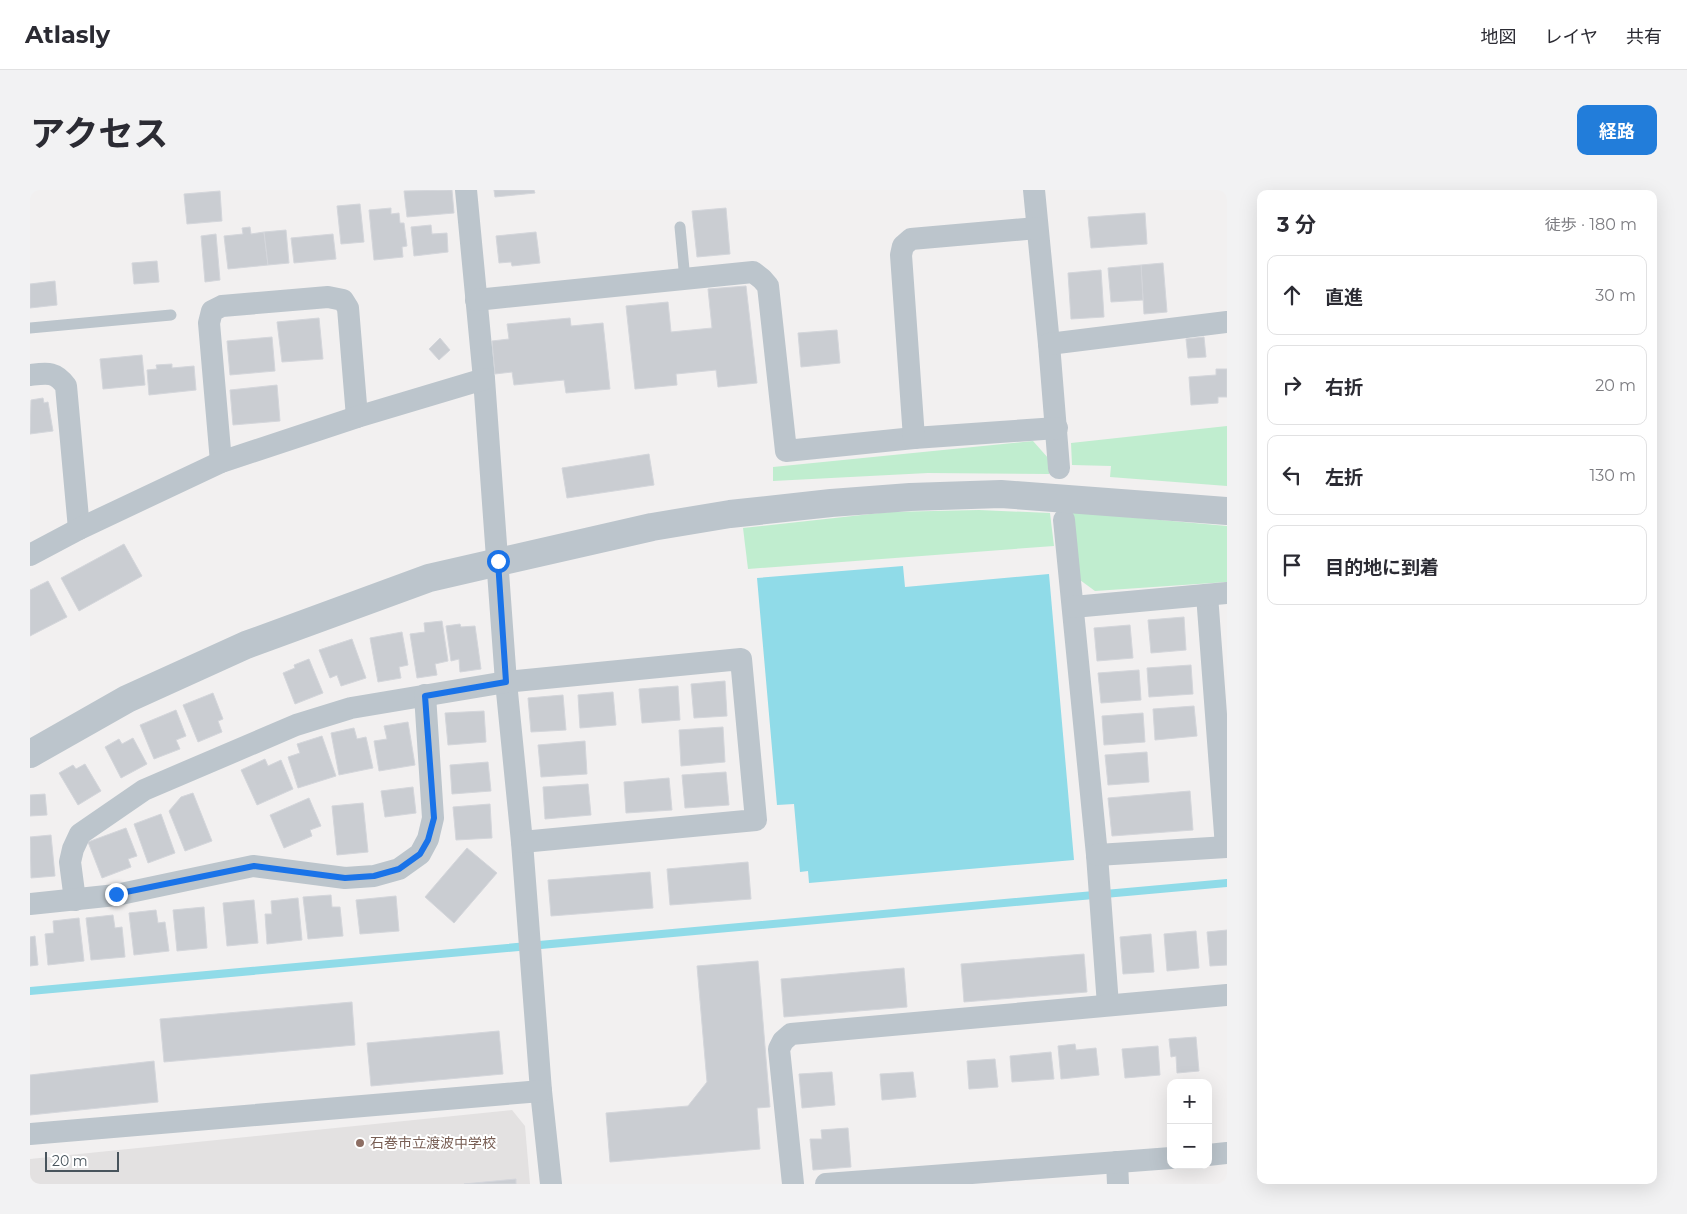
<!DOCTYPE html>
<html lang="ja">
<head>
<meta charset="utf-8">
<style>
  body { margin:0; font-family:Montserrat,"Noto Sans JP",sans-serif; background:#f2f2f3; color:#2b2b33 }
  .controls { position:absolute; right:15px; bottom:15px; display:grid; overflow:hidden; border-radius:10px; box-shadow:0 5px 20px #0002 }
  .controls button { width:45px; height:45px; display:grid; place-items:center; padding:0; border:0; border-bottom:1px solid #e1e1e2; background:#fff; color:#2b2b33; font:25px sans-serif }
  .scale { position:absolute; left:15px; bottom:12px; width:74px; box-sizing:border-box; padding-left:5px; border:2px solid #48545c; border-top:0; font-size:14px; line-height:18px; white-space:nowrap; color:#48545c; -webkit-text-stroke:4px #fff; paint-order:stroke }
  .stop { position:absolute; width:15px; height:15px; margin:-11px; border:4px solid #1a73e8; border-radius:50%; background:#fff }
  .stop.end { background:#1a73e8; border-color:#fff; box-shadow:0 1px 5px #0008 }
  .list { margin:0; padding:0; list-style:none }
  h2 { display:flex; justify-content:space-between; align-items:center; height:65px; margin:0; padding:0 20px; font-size:21px }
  h2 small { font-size:16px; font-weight:400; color:#7c7c81 }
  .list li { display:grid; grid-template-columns:32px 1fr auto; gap:15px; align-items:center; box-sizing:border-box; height:80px; margin:0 10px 10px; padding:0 10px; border:1px solid #e1e1e2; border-radius:10px }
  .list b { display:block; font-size:19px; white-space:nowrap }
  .list em { font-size:16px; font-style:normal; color:#7c7c81 }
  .icon { flex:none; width:28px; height:28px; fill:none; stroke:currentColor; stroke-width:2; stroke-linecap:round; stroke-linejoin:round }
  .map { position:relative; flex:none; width:1197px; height:994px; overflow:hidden; border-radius:10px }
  header { display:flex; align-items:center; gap:30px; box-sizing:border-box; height:70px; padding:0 25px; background:#fff; border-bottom:1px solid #e1e1e2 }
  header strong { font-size:24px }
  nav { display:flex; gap:28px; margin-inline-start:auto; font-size:18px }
  .intro { display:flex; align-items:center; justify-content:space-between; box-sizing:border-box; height:120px; padding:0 30px }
  h1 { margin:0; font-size:35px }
  .button { padding:12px 22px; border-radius:10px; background:#227dda; color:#fff; font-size:18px; font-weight:700 }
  main { display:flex; gap:30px; padding:0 30px }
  aside { flex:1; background:#fff; border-radius:10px; box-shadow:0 5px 20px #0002 }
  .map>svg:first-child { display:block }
  .education { fill:#e3e1e1 }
  .green { fill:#c0edcf }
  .water { fill:#90dbe8 }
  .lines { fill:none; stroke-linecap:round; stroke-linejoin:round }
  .stream { stroke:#90dbe8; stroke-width:8 }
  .building { fill:#cacdd2; stroke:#d4d6db }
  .service { stroke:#bcc5cc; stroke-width:11 }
  .minor { stroke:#bcc5cc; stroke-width:22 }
  .tertiary { stroke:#bcc5cc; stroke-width:28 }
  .route { stroke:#1a73e8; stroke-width:6 }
  .education-dot { fill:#8d6e63; stroke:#fff; stroke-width:2 }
  .labels { text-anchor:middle; stroke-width:4; stroke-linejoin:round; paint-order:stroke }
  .education-label { font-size:14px; fill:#785e54; stroke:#fff; text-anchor:start }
</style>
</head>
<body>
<header>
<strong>Atlasly</strong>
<nav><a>地図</a><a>レイヤ</a><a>共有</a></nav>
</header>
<div class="intro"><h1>アクセス</h1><a class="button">経路</a></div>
<main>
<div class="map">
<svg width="1197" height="994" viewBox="0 0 1197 994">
  <rect width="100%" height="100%" fill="#f2f0f0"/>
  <polygon class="education" points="482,920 495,936 500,994 0,994 0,969"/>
  <g class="green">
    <polygon points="1197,236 1197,296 1080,287 1081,276 1042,275 1041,253"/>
    <polygon points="1003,251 1019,269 1019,284 898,283 743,291 743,277"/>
    <polygon points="949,320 1020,323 1024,356 718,379 713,338 859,322"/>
    <polygon points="1042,322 1197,336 1197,392 1065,401 1050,390"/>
  </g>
  <polygon class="water" points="873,376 875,397 1019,384 1044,670 779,693 778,681 770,682 764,614 747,615 727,388"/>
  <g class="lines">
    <polyline class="stream" points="0,801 1197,693"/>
  </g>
  <g class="building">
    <polygon points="422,0 424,23 377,27 374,1"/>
    <polygon points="464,0 504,0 505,3 465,7"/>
    <polygon points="190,1 192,31 157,34 154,4"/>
    <polygon points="330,14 334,52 311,54 307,16"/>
    <polygon points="361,18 361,24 369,23 370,33 374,33 377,56 372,57 373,67 344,70 339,20"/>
    <polygon points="696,18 700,64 667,67 662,21"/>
    <polygon points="1115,23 1117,54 1061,58 1058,27"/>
    <polygon points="401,35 402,44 417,43 418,62 384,66 381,37"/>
    <polygon points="220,37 221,44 234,42 238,75 198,79 194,46 213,44 212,38"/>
    <polygon points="256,40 259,73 238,75 234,42"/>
    <polygon points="506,42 510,73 482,76 481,72 469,73 466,46"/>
    <polygon points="186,44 190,90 175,92 171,46"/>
    <polygon points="303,44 306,69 264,73 261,48"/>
    <polygon points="127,71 129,92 104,94 102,73"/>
    <polygon points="1133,73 1137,122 1114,124 1111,75"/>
    <polygon points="1111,75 1113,110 1081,112 1078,78"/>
    <polygon points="1071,80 1074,127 1041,129 1038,83"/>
    <polygon points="25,91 27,115 0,118 0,94"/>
    <polygon points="716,96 727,193 688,197 686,180 646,184 647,195 605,199 596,116 638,112 641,142 682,138 678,99"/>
    <polygon points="289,128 293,169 252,172 247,132"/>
    <polygon points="540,128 541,136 573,133 580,199 536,203 534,190 484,195 482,182 465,184 462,151 479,149 477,134"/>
    <polygon points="807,140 810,173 771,177 768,143"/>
    <polygon points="242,147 245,181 200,185 197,151"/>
    <polygon points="1174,147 1176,167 1158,168 1156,149"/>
    <polygon points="410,148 420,160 409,170 399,159"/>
    <polygon points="112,165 115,195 73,199 70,169"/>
    <polygon points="142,174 142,178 164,176 166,200 119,205 117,180 127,179 126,175"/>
    <polygon points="1186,179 1197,179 1197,207 1188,207 1188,213 1161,215 1159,187 1186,185"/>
    <polygon points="247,195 250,231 203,235 200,200"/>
    <polygon points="13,208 14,213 18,212 23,241 0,244 1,210"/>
    <polygon points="619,264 624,295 537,308 532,278"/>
    <polygon points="94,354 112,386 49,421 31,388"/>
    <polygon points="18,391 37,427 0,446 0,400"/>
    <polygon points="1154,427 1156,460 1121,463 1118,430"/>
    <polygon points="412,431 418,471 405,474 407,485 387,488 380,444 395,442 394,433"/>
    <polygon points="430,434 431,437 445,436 451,479 430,482 429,469 421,471 416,436"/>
    <polygon points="1100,435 1103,468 1067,471 1064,438"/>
    <polygon points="372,442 378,475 369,477 371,488 348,492 340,448"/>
    <polygon points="322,449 336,488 311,496 307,485 300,488 289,460"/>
    <polygon points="279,469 293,503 265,514 253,483 265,478 264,475"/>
    <polygon points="1161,475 1163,504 1119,507 1117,478"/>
    <polygon points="1109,480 1111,510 1071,513 1068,483"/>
    <polygon points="695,491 697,526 664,528 661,494"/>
    <polygon points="648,496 650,530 612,533 609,499"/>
    <polygon points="583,502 586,535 550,538 548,505"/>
    <polygon points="183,503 193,529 188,531 192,542 168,552 153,515"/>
    <polygon points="533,505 536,540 501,542 498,508"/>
    <polygon points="1164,516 1167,546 1125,550 1123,519"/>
    <polygon points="146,520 156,546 146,550 150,559 124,569 110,535"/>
    <polygon points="454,521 456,552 418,555 415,523"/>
    <polygon points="1113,523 1115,552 1074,555 1072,526"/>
    <polygon points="378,532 385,575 349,581 344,551 357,549 354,536"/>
    <polygon points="693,537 695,572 651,576 649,540"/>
    <polygon points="324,538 327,549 336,547 343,578 309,585 301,543"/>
    <polygon points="292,546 306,586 268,598 258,567 270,563 267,554"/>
    <polygon points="103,548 117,574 91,588 75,557 89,549 92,554"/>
    <polygon points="555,551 557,584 511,587 508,555"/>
    <polygon points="1117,562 1119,592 1078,595 1075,565"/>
    <polygon points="235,569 238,576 251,570 263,599 227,615 211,580"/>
    <polygon points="458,572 461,601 422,604 420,575"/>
    <polygon points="55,574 71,601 48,615 29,583 43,575 46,579"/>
    <polygon points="696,582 699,615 655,618 652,585"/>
    <polygon points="639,588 642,620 596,623 594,592"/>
    <polygon points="558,594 561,625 515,629 513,597"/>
    <polygon points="383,597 386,623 355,627 351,601"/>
    <polygon points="1160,601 1163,640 1082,646 1078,608"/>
    <polygon points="163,603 182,651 155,661 139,621 151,607"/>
    <polygon points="15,604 17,625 0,626 0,605"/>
    <polygon points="279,608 291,636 280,640 282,646 254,658 240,625"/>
    <polygon points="333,613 338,662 307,665 302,616"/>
    <polygon points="460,614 462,648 426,650 423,617"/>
    <polygon points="131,624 145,663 118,673 104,634"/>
    <polygon points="96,638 107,666 98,669 101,677 72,688 58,652"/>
    <polygon points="21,645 25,686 1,688 0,647"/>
    <polygon points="437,658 467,683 424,733 395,707"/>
    <polygon points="718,672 721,709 640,715 637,679"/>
    <polygon points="620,682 623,718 521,726 518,690"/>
    <polygon points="301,705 302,717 310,717 313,746 278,749 273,707"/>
    <polygon points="366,706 369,741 330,744 326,710"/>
    <polygon points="268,708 272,750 237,754 235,724 242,724 241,711"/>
    <polygon points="224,710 228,753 197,756 193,713"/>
    <polygon points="174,717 177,758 147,761 143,720"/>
    <polygon points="126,720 128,733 135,732 139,761 104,765 99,723"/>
    <polygon points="83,725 85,738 92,737 95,767 61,770 56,728"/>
    <polygon points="49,728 54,771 18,775 15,744 24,743 23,731"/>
    <polygon points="1197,740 1197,775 1180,776 1177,742"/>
    <polygon points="1166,741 1169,778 1137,781 1134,744"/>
    <polygon points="1121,744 1124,782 1093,784 1090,747"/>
    <polygon points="5,746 8,775 0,776 0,747"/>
    <polygon points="1054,764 1057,802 934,812 931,774"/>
    <polygon points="728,771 740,917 727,918 730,959 580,972 576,923 658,916 677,892 667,776"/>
    <polygon points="874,778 877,817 754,827 751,789"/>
    <polygon points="322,812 325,855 134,872 130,829"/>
    <polygon points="469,841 473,884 341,896 337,853"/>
    <polygon points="1166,847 1169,881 1147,883 1146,866 1141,867 1139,849"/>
    <polygon points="1045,854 1046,860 1066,858 1069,885 1031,889 1028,856"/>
    <polygon points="1128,856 1130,885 1095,888 1092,859"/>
    <polygon points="1021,862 1024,889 982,892 980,866"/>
    <polygon points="965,869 968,897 939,899 937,871"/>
    <polygon points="124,871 128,912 0,925 0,885"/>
    <polygon points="802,882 805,915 772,918 769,884"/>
    <polygon points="883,882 886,907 852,910 850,884"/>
    <polygon points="818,938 821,977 783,980 780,949 792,949 791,940"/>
    <polygon points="486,989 486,994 434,994"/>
  </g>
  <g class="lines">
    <g class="service">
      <polyline points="650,37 655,90"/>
      <polyline points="0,138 141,125"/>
    </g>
    <g class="minor">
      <polyline points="436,0 454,189 476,492 492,652 511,901 521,994"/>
      <polyline points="1004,0 1019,154 1029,278"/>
      <polyline points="446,110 723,82 732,89 738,96 756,261 884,248 1027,238"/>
      <polyline points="1019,154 1197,132"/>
      <path d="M0,185C17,183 25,181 36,196L49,339"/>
      <polyline points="884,248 871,65 873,56 881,49 1007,38"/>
      <polyline points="191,272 179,133 182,121 192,116 298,107 313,110 318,118 327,227"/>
      <polyline points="1034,330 1067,665 1078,815"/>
      <polyline points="0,365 49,339 191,272 327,227 454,189"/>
      <polyline points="1177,405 1196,657"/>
      <polyline points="1043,417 1197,403"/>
      <polyline points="1067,665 1197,657"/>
      <polyline points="45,710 40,672 43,659 50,644 114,600 266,535 321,518 476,492 711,469 726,630 492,652"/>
      <polyline points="0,714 86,705 223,676 315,688 344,686 369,679 390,664 398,649 403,628 395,505"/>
      <polyline points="0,944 511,901"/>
      <polyline points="1178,965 1197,963"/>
      <polyline points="1087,972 1088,994"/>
      <polyline points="763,994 749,859 753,851 761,844 1197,805"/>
      <polyline points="796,994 1141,968"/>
    </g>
    <polyline class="tertiary" points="0,564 97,509 216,455 399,388 622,337 700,324 801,313 880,307 971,304 1197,321"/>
  </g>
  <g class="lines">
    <polyline class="route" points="86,704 224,676 315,688 344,686 369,679 390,664 398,650 404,628 395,506 476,492 468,371"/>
  </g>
  <circle class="education-dot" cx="330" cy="953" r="5"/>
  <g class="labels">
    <g class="education-label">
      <text x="340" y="958">石巻市立渡波中学校</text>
    </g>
  </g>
</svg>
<div class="controls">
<button>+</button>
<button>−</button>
</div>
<div class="scale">20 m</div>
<div class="stop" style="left:468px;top:371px"></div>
<div class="stop end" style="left:86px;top:704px"></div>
</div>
<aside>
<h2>3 分<small>徒歩 · 180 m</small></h2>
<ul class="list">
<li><svg class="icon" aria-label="ahead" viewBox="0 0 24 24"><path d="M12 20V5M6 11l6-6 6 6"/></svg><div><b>直進</b></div><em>30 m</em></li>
<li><svg class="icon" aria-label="right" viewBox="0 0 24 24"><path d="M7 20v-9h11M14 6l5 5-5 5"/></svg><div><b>右折</b></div><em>20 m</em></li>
<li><svg class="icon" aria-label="left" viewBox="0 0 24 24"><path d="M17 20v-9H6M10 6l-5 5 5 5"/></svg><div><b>左折</b></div><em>130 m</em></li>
<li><svg class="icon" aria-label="arrive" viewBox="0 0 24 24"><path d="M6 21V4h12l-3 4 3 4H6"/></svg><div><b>目的地に到着</b></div></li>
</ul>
</aside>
</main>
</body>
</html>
